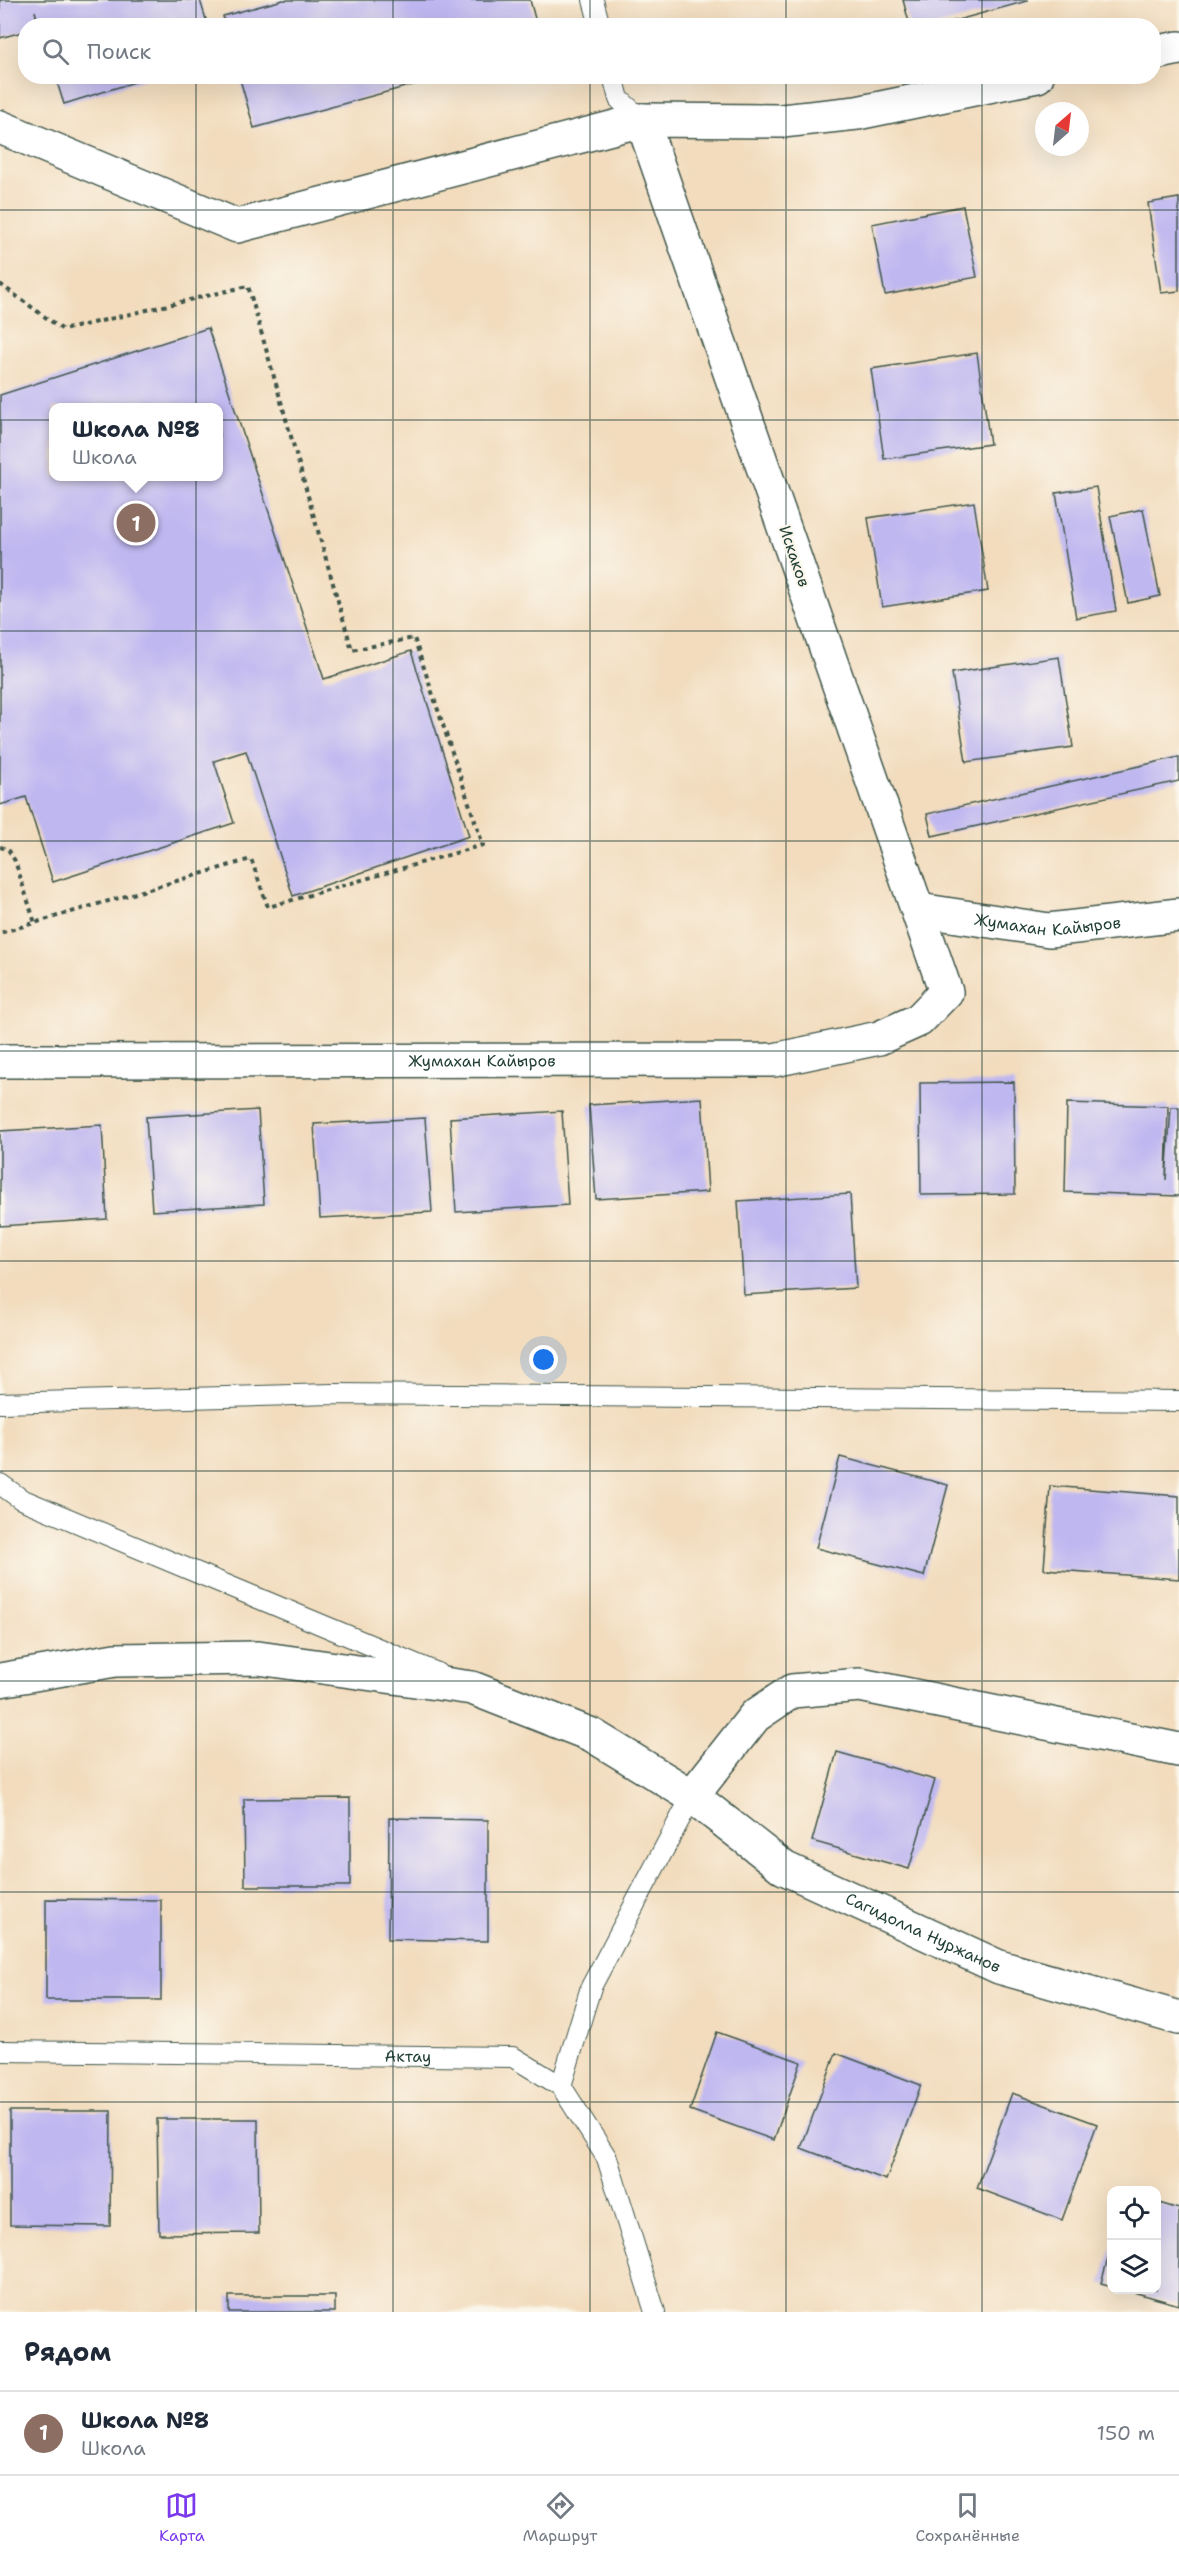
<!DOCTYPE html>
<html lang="ru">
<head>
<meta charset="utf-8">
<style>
  body { margin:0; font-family:"Shantell Sans",sans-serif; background:#f6f6f7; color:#1f2937 }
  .controls { position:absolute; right:18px; bottom:18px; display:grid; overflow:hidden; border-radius:12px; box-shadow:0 6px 24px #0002 }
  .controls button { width:54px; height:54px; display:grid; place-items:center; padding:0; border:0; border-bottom:2px solid #e0e1e3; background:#fff; color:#1f2937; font:30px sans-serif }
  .compass { position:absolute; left:1035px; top:102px; width:54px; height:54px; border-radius:50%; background:#fff; box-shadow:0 6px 24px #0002; rotate:28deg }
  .you { position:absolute; left:544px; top:1360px; width:21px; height:21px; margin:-15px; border:4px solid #fff; border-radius:50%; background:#1a73e8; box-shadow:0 0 0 9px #1a73e833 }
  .badge { display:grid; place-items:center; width:39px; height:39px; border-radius:50%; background:#7c3aed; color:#fff; font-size:20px; font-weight:700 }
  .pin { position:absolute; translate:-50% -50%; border:3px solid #fff; box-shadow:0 2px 6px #0006 }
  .popup { position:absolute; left:49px; top:403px; width:174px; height:78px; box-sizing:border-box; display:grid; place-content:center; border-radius:12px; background:#fff; filter:drop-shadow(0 2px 4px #0005); font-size:20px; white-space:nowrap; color:#747a83 }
  .popup b { font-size:22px; color:#1f2937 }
  .popup::after { content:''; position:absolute; left:50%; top:100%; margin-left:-12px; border:12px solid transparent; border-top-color:#fff }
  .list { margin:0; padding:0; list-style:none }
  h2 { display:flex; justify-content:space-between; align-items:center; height:78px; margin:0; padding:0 24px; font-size:26px }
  h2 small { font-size:20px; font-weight:400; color:#747a83 }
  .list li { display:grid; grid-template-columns:39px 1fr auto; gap:18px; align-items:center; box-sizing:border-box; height:84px; padding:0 24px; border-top:2px solid #e0e1e3 }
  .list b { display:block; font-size:22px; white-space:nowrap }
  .list p { margin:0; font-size:20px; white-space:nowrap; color:#747a83 }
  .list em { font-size:20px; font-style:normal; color:#747a83 }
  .icon { flex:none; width:33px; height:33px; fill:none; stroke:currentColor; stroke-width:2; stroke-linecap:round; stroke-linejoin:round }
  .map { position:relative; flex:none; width:1179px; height:2312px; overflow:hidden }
  .search { position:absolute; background:#fff; box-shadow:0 6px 24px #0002; left:18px; right:18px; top:18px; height:66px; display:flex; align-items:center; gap:15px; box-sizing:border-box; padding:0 21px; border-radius:24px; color:#747a83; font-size:22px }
  .sheet { height:162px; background:#fff }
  nav { display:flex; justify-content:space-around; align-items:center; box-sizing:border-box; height:84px; border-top:2px solid #e0e1e3; background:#fff; font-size:16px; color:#747a83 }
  nav a { display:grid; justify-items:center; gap:3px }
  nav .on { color:#7c3aed }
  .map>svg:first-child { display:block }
  .building { fill:#bfb7f0; fill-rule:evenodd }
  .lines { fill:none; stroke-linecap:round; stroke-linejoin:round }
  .lane-casing { stroke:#3f5549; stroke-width:22 }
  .street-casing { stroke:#3f5549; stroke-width:36 }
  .path { stroke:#3f5549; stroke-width:4; stroke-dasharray:4.5 4.5; stroke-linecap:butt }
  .lane { stroke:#fff; stroke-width:20 }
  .street { stroke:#fff; stroke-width:33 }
  .grid { fill:none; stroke:#1f3d34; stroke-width:1.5; stroke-opacity:0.55 }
  .labels { text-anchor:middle; stroke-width:4.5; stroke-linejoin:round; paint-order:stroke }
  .street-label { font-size:16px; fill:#1f3d34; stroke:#fbf7ec }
</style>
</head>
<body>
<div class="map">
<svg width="1179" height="2312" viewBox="0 0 1179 2312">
  <rect width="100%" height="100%" fill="#fbf7ec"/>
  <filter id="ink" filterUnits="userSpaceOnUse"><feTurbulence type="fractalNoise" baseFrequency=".0167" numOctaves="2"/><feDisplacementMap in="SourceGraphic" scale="12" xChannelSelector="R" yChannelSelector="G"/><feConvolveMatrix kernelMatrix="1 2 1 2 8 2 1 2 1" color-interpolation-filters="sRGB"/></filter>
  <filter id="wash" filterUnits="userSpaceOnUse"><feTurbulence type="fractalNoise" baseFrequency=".008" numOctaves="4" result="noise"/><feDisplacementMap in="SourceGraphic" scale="24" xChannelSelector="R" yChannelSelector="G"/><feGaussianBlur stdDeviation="1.35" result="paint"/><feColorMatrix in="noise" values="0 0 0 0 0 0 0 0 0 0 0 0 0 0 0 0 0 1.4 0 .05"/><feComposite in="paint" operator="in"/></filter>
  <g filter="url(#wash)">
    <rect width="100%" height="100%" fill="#f2dcbd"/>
    <g id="blocks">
      <g class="building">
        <polygon points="0,0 200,0 208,26 39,26 35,11 38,26 26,26 26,31 0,38"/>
        <polygon points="283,0 530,0 537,26 225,26 223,16"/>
        <polygon points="903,0 1027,0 1027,1 936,26 910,26"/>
        <polygon points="55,76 151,76 151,77 64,104"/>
        <polygon points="239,76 442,76 442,77 254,128"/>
        <polygon points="1179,198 1179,291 1161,293 1148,203"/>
        <polygon points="963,206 977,277 885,295 872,224"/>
        <path d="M208,328L324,679L411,651L469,836L293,896L246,751L214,761L234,823L53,882L26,797L0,805V395ZM54,408H219V476H54Z"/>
        <polygon points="977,353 990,444 884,459 871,369"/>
        <polygon points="1096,487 1116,611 1076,618 1056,493"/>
        <polygon points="974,502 988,591 882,607 868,518"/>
        <polygon points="1143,509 1160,596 1128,603 1110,516"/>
        <polygon points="1059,657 1073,747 966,762 952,673"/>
        <polygon points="1179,757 1179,781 932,836 927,814"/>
        <polygon points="1014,1082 1015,1194 921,1195 920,1083"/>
        <polygon points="702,1098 708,1192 596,1199 589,1105"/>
        <polygon points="1067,1103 1168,1106 1166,1180 1171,1107 1179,1107 1179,1196 1065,1192"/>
        <polygon points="258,1110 264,1204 152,1211 146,1117"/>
        <polygon points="562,1111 568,1205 456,1212 450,1118"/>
        <polygon points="425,1118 432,1212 320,1218 314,1124"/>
        <polygon points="102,1125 107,1219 0,1226 0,1131"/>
        <polygon points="850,1194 856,1288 744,1295 738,1201"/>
        <polygon points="840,1457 948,1485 924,1576 816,1548"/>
        <polygon points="1050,1486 1179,1496 1179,1579 1044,1569"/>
        <polygon points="837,1752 935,1780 909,1869 812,1841"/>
        <polygon points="350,1798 350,1886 245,1886 244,1799"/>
        <polygon points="389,1818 488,1820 488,1941 388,1939"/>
        <polygon points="46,1899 161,1900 161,2000 46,2000"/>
        <polygon points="717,2032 801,2062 774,2140 690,2110"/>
        <polygon points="836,2053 921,2085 886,2180 801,2148"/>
        <polygon points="1012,2093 1097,2124 1062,2220 977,2188"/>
        <polygon points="10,2111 111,2111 110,2226 10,2225"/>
        <polygon points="157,2119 258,2119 259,2233 159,2234"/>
        <polygon points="1156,2202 1179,2209 1179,2305 1126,2290 1156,2290"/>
        <polygon points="1111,2248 1112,2248 1112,2286 1101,2283"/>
        <rect x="229" y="2296" width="106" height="16"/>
      </g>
    </g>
  </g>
  <g filter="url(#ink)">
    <use href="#blocks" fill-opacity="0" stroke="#3f5549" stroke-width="1.5"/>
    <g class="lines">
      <g class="lane-casing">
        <g id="lane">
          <polyline points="593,0 600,26"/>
          <polyline points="613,76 619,99 642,120"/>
          <polyline points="0,1403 333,1394 1179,1401"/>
          <polyline points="0,1484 21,1499 437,1673"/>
          <path id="s1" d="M0,2051L513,2057L561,2086L607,2158L655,2312"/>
          <polyline points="561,2086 591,1987 692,1796"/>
        </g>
      </g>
      <g class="street-casing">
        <g id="street">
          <polyline points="1154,53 1179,48"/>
          <polyline points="0,127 237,226 642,120 782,121 857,113 1037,76"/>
          <path id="s2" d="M919,910L1049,930L1179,915"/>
          <path id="s3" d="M0,1061L774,1060L879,1038L919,1020L946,992L642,120"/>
          <path id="s4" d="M0,1680L115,1660L258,1658L472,1688L592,1735L692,1796L784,1868L999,1967L1179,2018"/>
          <polyline points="692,1796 755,1716 792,1691 860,1685 1179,1750"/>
        </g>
      </g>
      <g class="path">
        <polyline points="0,284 63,330 248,286 352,650 414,638 483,845 268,907 251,859 0,933"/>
        <polyline points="0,847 8,849 15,861 35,923"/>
      </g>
      <use href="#lane" class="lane"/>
      <use href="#street" class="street"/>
    </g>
  </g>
  <path class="grid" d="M196,0V26M393,0V26M590,0V26M786,0V26M982,0V26M196,76V2312M393,76V2312M590,76V2312M786,76V2312M982,76V2312M0,210H1179M0,420H1179M0,631H1179M0,841H1179M0,1051H1179M0,1261H1179M0,1471H1179M0,1681H1179M0,1892H1179M0,2102H1179"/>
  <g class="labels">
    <g class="street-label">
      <text transform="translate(795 556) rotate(71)" y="6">Искаков</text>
      <text dy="6" stroke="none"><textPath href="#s2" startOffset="130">Жумахан Кайыров</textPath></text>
      <text dy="6" stroke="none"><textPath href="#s3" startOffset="482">Жумахан Кайыров</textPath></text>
      <text dy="6" stroke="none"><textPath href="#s4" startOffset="992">Сагидолла Нуржанов</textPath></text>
      <text dy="6" stroke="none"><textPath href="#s1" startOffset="408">Актау</textPath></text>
    </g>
  </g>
</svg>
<div class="controls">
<button><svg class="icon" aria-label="locate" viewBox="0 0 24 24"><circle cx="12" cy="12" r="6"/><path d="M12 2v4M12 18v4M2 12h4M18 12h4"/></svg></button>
<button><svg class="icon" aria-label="layers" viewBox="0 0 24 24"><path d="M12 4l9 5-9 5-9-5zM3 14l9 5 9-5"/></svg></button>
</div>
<svg class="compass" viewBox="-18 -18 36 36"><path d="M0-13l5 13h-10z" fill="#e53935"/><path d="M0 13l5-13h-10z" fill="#747a83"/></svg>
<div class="you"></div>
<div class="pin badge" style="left:136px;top:523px;background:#8d6e63">1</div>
<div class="popup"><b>Школа №8</b>Школа</div>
<div class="search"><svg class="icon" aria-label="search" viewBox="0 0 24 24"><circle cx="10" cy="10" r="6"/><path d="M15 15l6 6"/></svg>Поиск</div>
</div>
<section class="sheet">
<h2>Рядом<small></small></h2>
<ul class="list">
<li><span class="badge" style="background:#8d6e63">1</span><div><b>Школа №8</b><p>Школа</p></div><em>150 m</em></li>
</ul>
</section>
<nav>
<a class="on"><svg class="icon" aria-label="map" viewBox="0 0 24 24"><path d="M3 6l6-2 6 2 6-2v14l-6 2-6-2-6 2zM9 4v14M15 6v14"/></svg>Карта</a>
<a><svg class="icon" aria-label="directions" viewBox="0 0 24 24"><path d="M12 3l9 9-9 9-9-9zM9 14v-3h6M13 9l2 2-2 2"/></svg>Маршрут</a>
<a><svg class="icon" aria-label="saved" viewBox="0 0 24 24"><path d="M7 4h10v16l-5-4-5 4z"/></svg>Сохранённые</a>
</nav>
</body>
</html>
